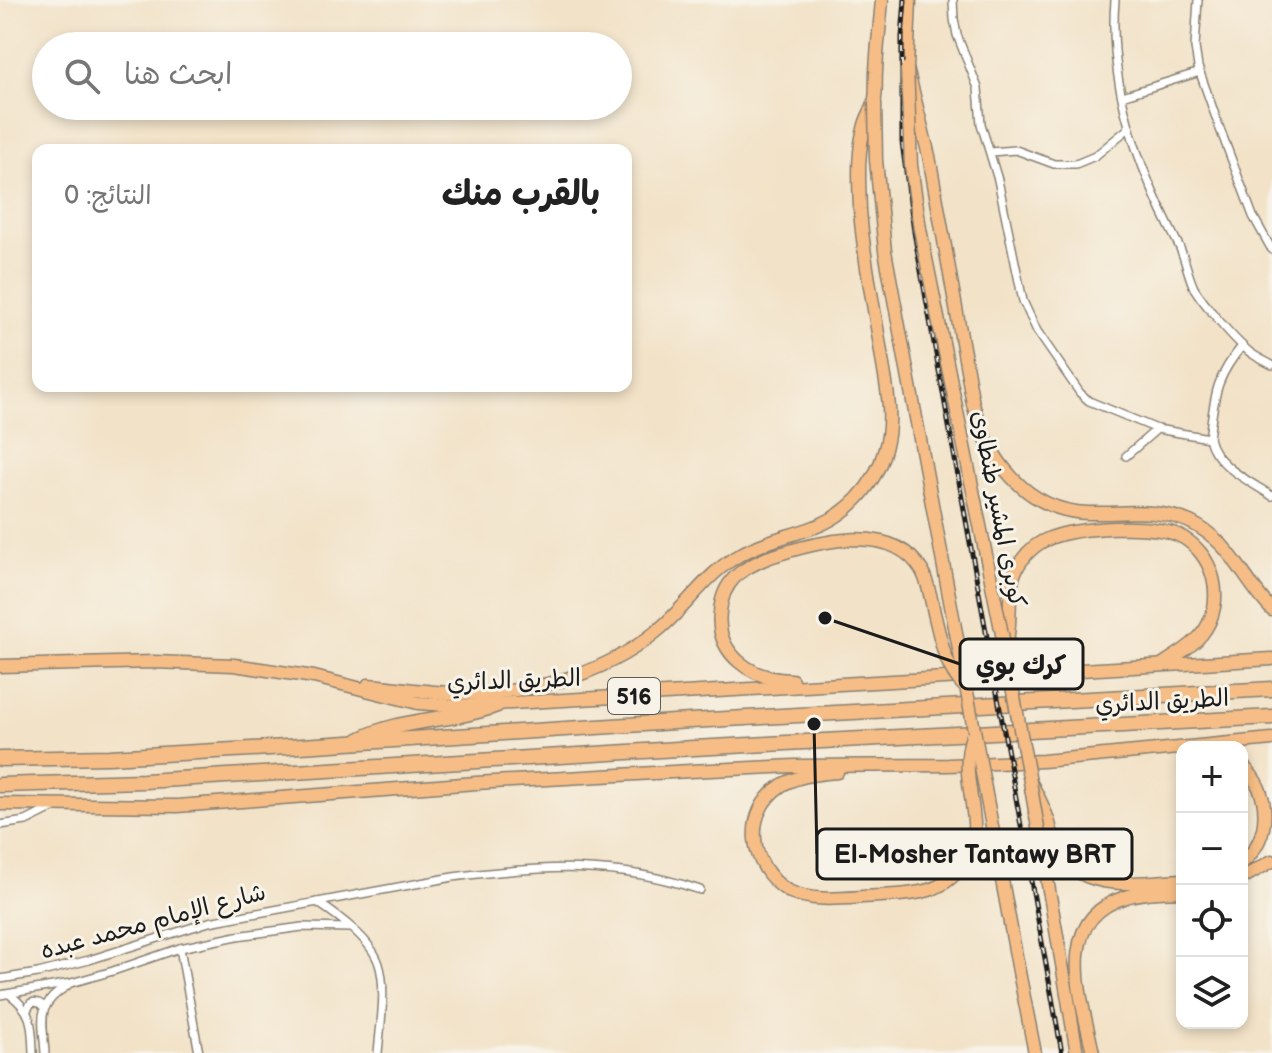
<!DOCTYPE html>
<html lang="ar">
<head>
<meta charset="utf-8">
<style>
  body { margin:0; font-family:"Balsamiq Sans","Playpen Sans Arabic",sans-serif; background:#f2f2f2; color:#222; direction:rtl }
  .controls { position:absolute; right:24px; bottom:24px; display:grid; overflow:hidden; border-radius:16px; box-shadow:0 4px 12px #0003 }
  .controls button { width:72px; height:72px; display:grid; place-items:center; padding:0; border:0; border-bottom:2px solid #e0e0e0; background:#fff; color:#222; font:40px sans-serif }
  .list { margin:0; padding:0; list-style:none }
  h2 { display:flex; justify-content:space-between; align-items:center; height:104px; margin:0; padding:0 32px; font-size:34px }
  h2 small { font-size:26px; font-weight:400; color:#767676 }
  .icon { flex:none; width:44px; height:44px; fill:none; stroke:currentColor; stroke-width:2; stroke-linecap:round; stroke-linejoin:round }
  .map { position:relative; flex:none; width:1272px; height:1053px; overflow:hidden; direction:ltr }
  .search { position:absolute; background:#fff; box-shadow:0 4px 12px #0003; left:32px; top:32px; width:600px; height:88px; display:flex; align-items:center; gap:20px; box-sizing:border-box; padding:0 28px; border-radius:44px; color:#767676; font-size:30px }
  .panel { position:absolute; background:#fff; box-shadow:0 4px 12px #0003; left:32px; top:144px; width:600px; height:248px; border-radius:16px; direction:rtl }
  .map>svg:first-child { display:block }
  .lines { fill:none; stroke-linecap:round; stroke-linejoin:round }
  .minor-casing { stroke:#877f72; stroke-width:10 }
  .trunk-casing { stroke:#877f72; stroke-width:15 }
  .motorway-casing { stroke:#877f72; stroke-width:17 }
  .minor { stroke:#fff; stroke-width:7 }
  .trunk { stroke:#f6be86; stroke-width:12 }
  .motorway { stroke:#f6be86; stroke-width:14 }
  .rail-casing { stroke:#1c1c1c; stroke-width:5 }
  .rail { stroke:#f7f3e8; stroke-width:2; stroke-dasharray:6; stroke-linecap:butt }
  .trunk-bridge-casing { stroke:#877f72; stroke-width:15; stroke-linecap:butt }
  .trunk-bridge { stroke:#f6be86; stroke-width:12 }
  .labels { text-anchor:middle; stroke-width:6; stroke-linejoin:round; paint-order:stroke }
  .shield { fill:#f7f3e8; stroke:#5e5c59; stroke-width:2 }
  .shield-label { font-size:22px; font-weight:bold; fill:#1c1c1c }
  .street-label { font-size:24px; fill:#1c1c1c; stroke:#f7f3e8 }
  .leader { fill:none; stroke:#1c1c1c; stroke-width:3 }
  .callout-dot { fill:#1c1c1c; stroke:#f7f3e8; stroke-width:3 }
  .callout { fill:#f7f3e8; stroke:#1c1c1c; stroke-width:3 }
  .callout-label { font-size:26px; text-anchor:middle; font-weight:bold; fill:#1c1c1c }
</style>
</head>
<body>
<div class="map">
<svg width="1272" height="1053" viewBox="0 0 1272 1053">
  <rect width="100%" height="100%" fill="#f7f3e8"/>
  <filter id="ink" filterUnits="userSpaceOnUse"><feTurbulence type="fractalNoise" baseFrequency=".0125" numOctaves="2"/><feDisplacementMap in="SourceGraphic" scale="16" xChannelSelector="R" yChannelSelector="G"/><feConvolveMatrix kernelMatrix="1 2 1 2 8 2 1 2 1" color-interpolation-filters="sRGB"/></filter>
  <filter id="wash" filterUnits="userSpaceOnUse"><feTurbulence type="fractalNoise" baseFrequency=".006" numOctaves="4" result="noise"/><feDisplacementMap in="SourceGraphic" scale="32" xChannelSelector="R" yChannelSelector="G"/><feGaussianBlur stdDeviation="1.8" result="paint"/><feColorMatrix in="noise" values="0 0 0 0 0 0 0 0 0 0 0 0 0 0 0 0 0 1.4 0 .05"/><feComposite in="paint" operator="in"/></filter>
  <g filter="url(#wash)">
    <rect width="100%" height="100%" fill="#f2e2c7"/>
  </g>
  <g filter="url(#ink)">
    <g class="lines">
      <g class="minor-casing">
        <g id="minor">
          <polyline points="953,0 954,19 957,35 978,88 981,124 998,180 1023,301 1037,331 1080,393 1089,401 1157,429 1209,438"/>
          <path d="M1115,0C1108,86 1138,167 1177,242C1185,256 1187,273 1194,288C1203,303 1232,337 1246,349C1253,356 1263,360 1272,365"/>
          <polyline points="1198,0 1195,47 1198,67 1220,129 1253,216 1272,250"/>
          <polyline points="1122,96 1200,72"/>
          <polyline points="990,152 1016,150 1054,164 1076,164 1095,156 1129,128"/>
          <path d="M1242,346C1214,380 1215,396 1209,438C1215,466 1250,481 1272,496"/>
          <polyline points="1126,456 1157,429"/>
          <polyline points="0,825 26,821 54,807"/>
          <path d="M317,902C338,916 371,939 379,964C387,989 380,1027 378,1053"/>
          <polyline points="180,948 199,1053"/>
          <path d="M0,979L38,973L89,960L209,922L453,877C541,866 615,861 700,890"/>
          <path d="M9,994C33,1011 32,1025 33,1053"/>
          <polyline points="0,995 71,983 113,971 180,948 237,936 302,927 351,928"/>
          <path d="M27,1010L31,1003C36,1001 41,1003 44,1008"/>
          <path d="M45,1053C43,1019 35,1006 67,986"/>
        </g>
      </g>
      <g class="trunk-casing">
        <g id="trunk">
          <path d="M910,0L907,68L929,156L973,404C988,459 1026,511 1088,513C1123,514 1156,507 1190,522C1233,543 1241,578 1272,610"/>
          <path d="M767,558C755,563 744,568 735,577C726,586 721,599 720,612C715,655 753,680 792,680"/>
          <path d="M1005,649C1015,619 1002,586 1022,560C1029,550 1039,542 1050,538C1078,527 1151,523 1178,535C1215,552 1227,602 1202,634C1192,647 1176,655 1163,664"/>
          <polyline points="0,666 154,662 234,665 314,677 418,703 459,706 1272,659"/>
          <path d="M368,685C396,687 424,692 452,693C524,696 600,678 657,631C687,607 706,573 741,554C762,542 786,537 809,529C846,517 875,487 885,449C894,419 887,389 882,359C875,309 863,259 860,209C859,182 857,151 865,125C867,117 872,110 874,103C877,94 875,82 876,72C877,48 880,24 882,0"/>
          <path d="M1242,765C1272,792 1272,837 1242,863"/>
          <path d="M1031,783C1038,796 1045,809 1049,823C1051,831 1053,839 1056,847C1079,895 1140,882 1182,880"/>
          <polyline points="0,804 177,806 476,783 690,771 794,766 948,765 1043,761 1272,739"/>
          <polyline points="1242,878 1272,861"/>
          <path d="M788,891C749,867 741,812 782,785C799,775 818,774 837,772"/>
          <polyline points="1063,970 1077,1053"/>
          <polyline points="1020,977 1035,1053"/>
          <path d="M1093,1053C1082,999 1052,919 1126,897C1144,891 1164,892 1182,891"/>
        </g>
      </g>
      <g class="motorway-casing">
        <g id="motorway">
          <path d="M359,740C403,717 452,722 497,705"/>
          <polyline points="0,759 109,757 270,748 690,721 1272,689"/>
          <polyline points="0,785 144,781 694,748 1272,717"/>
        </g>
      </g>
      <use href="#minor" class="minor"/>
      <use href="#trunk" class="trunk"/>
      <use href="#motorway" class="motorway"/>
      <g class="rail-casing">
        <polyline id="rail" points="905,0 902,37 902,142 914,232 1062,1053"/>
      </g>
      <use href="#rail" class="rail"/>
      <g class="trunk-bridge-casing">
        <g id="trunk-bridge">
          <polyline points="907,68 911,165 920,229 1005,649 1030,782 1063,970"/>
          <polyline points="875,102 876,160 885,251 1020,977"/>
          <path d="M767,558C812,543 892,519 922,571C929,584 931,599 934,613C941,640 944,666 964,686"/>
          <path d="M788,891C816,904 850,897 880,896C896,895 913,895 929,890C958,881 976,851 974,822C972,792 962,766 972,736"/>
        </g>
      </g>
      <use href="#trunk-bridge" class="trunk-bridge"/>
    </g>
  </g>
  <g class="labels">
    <rect class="shield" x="608" y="678" width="52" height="36" rx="6"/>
    <g class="shield-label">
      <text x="634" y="704">516</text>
    </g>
    <g class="street-label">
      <text transform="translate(999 509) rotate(79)" y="8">كوبرى المشير طنطاوى</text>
      <text transform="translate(514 680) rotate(-2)" y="8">الطريق الدائري</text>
      <text transform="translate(1162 701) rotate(-3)" y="8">الطريق الدائري</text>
      <text transform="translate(153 921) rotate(-15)" y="8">شارع الإمام محمد عبده</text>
    </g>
  </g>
  <path class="leader" d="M825 618L960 664M814 724L817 854"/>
  <g class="callout-dot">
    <circle cx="825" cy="618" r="8"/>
    <circle cx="814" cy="724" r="8"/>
  </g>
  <g class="callout">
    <rect x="960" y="639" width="123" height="50" rx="8"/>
    <rect x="817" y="829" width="315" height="50" rx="8"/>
  </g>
  <g class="callout-label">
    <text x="1021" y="674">كرك بوي</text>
    <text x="975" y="863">El-Mosher Tantawy BRT</text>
  </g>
</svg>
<div class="controls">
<button>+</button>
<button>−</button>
<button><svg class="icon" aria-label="locate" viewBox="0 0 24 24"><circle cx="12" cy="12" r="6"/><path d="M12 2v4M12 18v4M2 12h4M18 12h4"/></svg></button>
<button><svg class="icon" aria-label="layers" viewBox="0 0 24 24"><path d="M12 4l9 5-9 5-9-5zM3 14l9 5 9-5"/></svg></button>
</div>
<div class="search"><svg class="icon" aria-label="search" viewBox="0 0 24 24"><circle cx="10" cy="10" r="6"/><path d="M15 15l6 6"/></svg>ابحث هنا</div>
<section class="panel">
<h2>بالقرب منك<small>النتائج: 0</small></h2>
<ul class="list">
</ul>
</section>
</div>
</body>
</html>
